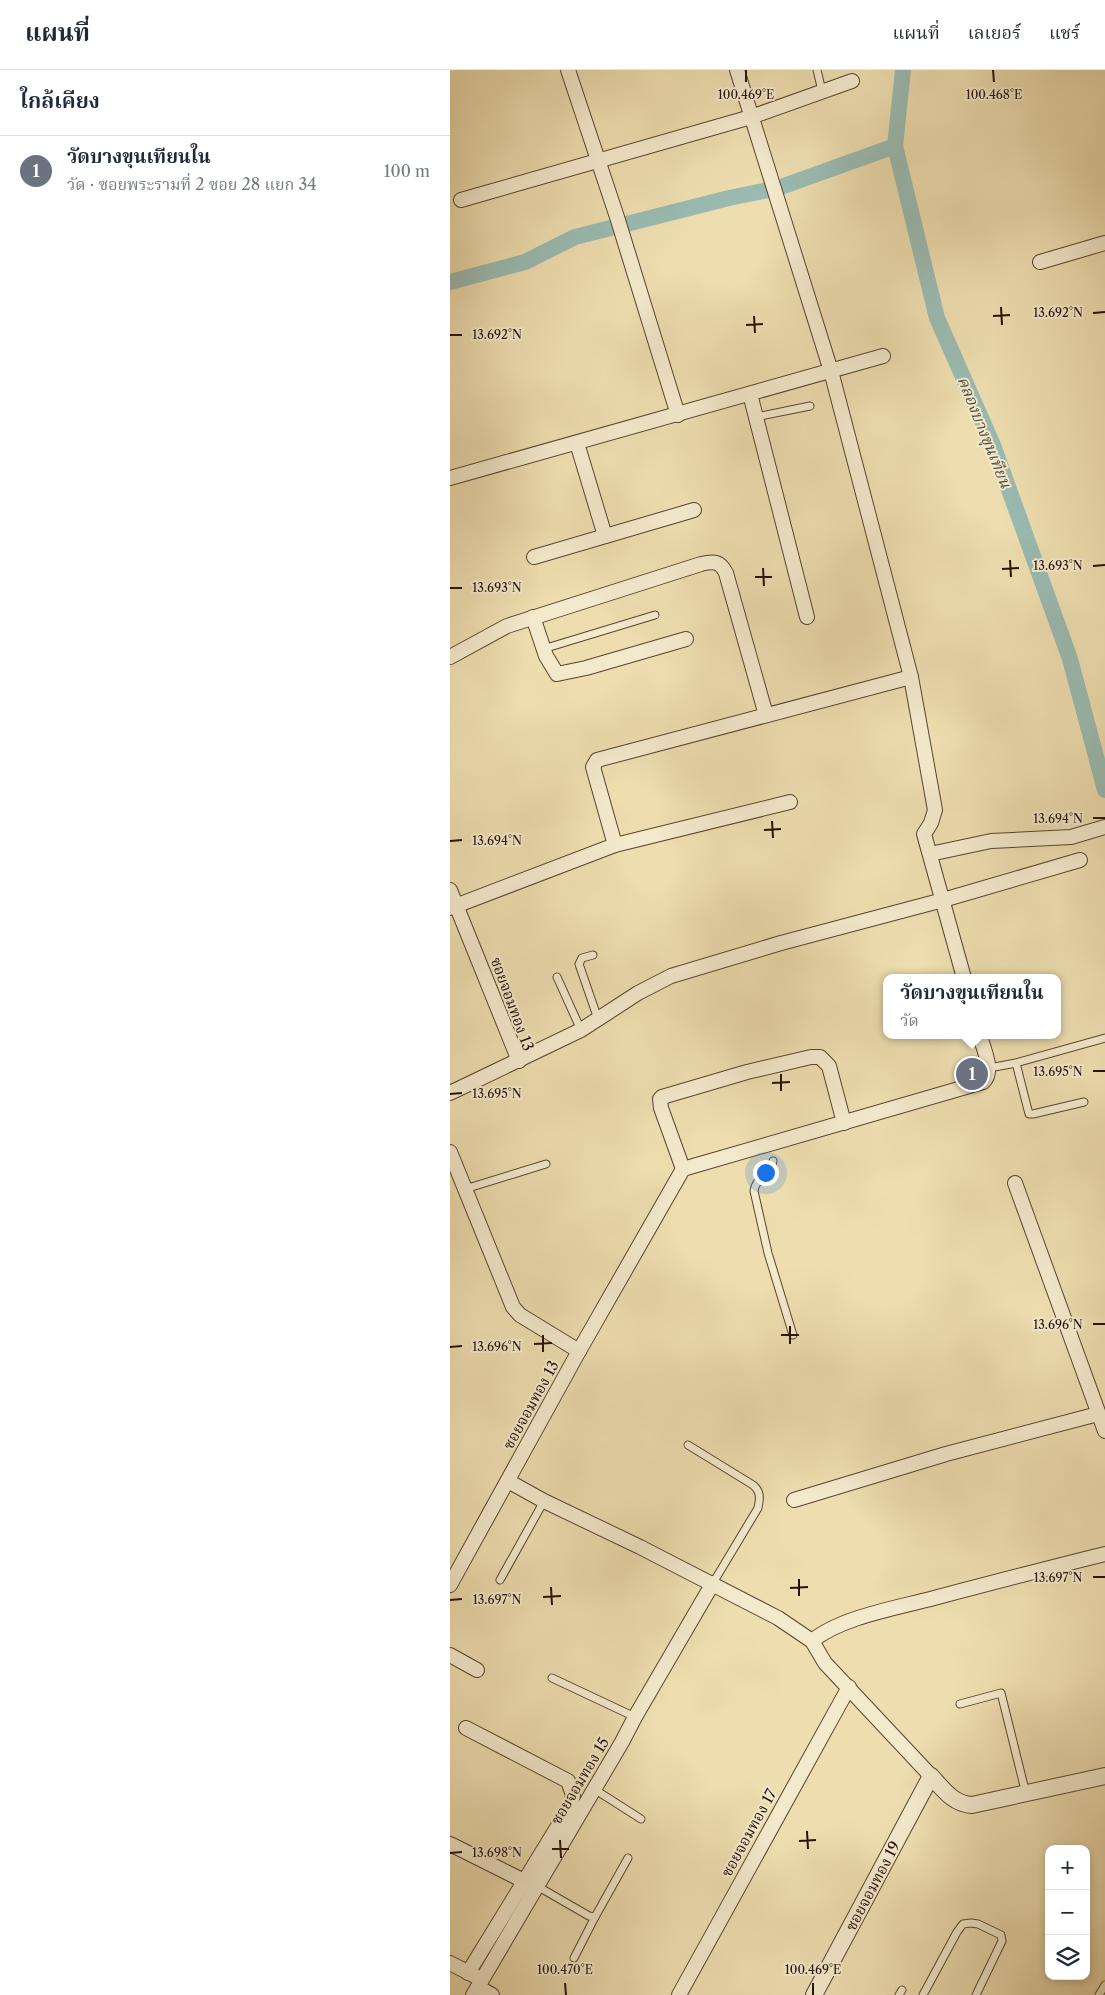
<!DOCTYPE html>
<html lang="th">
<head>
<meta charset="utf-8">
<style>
  body { margin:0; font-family:"Libre Caslon Text","Noto Serif Thai",serif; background:#f2f2f3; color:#1f2937 }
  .controls { position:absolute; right:15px; bottom:15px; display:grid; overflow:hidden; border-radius:10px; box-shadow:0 2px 8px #0003 }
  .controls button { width:45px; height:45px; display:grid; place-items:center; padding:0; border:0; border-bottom:1px solid #e0e1e3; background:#fff; color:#1f2937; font:25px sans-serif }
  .you { position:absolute; left:315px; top:1102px; width:18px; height:18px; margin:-12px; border:4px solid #fff; border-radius:50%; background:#1a73e8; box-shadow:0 0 0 8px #1a73e833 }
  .badge { display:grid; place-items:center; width:32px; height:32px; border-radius:50%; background:#8f2418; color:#fff; font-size:16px; font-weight:700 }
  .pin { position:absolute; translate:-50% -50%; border:2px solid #fff; box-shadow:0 1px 5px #0006 }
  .popup { position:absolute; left:433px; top:904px; width:178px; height:65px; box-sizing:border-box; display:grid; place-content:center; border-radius:10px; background:#fff; filter:drop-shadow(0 1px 4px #0005); font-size:16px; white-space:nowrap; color:#747a83 }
  .popup b { font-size:19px; color:#1f2937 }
  .popup::after { content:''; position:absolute; left:50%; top:100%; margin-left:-10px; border:10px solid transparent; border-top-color:#fff }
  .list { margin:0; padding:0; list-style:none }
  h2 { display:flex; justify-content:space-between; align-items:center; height:65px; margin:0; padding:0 20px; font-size:21px }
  h2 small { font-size:16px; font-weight:400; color:#747a83 }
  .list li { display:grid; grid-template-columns:32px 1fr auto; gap:15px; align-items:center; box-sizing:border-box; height:70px; padding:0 20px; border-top:1px solid #e0e1e3 }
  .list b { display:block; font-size:19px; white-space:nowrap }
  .list p { margin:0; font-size:16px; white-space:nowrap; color:#747a83 }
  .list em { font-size:16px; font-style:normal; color:#747a83 }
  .icon { flex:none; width:28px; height:28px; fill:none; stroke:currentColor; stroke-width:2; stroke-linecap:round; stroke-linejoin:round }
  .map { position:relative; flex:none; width:655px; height:1925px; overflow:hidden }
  header { display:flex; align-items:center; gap:30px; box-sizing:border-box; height:70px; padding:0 25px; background:#fff; border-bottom:1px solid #e0e1e3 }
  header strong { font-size:24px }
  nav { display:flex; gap:28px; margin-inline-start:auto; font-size:18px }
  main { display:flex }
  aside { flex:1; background:#fff }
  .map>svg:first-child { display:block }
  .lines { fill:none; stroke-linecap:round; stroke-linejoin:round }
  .canal { stroke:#9abbb1; stroke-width:16 }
  .service-casing { stroke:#584431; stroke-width:9 }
  .minor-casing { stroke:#584431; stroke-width:16 }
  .tertiary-casing { stroke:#584431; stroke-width:18 }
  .service { stroke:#f3e9cb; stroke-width:7 }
  .minor { stroke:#f3e9cb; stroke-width:14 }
  .tertiary { stroke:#f3e9cb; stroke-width:16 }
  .ticks { fill:none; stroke:#261107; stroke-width:2 }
  .labels { text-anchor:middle; stroke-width:4; stroke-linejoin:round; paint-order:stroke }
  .street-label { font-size:15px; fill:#261107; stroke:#f3e9cb }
  .water-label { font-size:16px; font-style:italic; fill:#4f4c42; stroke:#f3e9cb }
  .ticks-label { font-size:12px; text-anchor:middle; fill:#261107; stroke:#f3e9cb; stroke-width:4; stroke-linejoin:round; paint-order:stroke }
</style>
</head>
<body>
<header>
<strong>แผนที่</strong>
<nav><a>แผนที่</a><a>เลเยอร์</a><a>แชร์</a></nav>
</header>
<main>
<aside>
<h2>ใกล้เคียง<small></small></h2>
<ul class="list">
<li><span class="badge" style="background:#6b7280">1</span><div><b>วัดบางขุนเทียนใน</b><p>วัด · ซอยพระรามที่ 2 ซอย 28 แยก 34</p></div><em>100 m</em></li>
</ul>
</aside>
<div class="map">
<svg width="655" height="1925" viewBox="0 0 655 1925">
  <rect width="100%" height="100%" fill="#edddaf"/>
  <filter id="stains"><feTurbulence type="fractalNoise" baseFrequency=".004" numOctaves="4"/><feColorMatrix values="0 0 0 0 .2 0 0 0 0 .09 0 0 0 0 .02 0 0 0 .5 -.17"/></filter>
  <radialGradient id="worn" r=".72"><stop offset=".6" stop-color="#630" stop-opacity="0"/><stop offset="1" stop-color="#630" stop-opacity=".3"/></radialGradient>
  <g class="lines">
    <g class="canal">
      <polyline points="453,0 445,76 487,248 543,375 620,589 655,720"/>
      <polyline points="0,212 75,192 125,167 279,128 328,118 445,76"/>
    </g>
    <g class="service-casing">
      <g id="service">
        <polyline points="367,0 372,21"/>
        <polyline points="306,347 360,336"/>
        <polyline points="93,579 205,545"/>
        <polyline points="143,885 132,888 129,894 148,949"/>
        <polyline points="107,907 131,960"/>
        <polyline points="566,993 579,1044 583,1044 634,1032"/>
        <polyline points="539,998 566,993 655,968"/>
        <path d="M323,1091C321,1104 305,1108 304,1121L318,1183L343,1265"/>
        <polyline points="15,1119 96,1094"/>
        <path d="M238,1375L303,1415C311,1422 310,1428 308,1438L263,1513"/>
        <polyline points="50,1510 94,1431"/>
        <polyline points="102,1608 185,1647"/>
        <polyline points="510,1634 551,1623 576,1724"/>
        <polyline points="144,1719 191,1749"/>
        <polyline points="87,1816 139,1846 145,1847 178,1788"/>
        <polyline points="124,1888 145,1847"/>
        <polyline points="449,1925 452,1920"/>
        <polyline points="473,1925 507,1862 513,1854 521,1853 528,1854 551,1865 552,1871 526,1925"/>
        <polyline points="649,1925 655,1915"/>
      </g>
    </g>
    <g class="minor-casing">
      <g id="minor">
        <polyline points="118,0 167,147 228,345"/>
        <polyline points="287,0 381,301 461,607 485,740 481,753 474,764 514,908"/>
        <polyline points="11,130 301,47 402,11"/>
        <polyline points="590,192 655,173"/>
        <polyline points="300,324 357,547"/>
        <polyline points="127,373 155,466"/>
        <polyline points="0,408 433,286"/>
        <polyline points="84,487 244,440"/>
        <polyline points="83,547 96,586 107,604 136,598 236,569"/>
        <path d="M0,587L57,556L251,494C264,491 270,491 276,503L316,645"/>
        <polyline points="165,775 143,697 147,690 461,607"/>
        <polyline points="480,784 541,771 621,767 655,757"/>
        <polyline points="0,820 69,991"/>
        <polyline points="0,838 165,775 340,732"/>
        <polyline points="0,1023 131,960 188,923 221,906 331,873 493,830 630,790"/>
        <polyline points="0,1082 63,1237 70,1245 129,1281"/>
        <polyline points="233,1099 211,1038 210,1029 212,1027 297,1002 361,987 370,987 379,996 394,1053"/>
        <polyline points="565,1113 655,1361"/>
        <polyline points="58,1411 94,1431 190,1477 328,1548 362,1571 375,1593 481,1706"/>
        <polyline points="344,1430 496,1384 648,1344"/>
        <path d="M0,1515L129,1281L233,1099L533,1012C545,1001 533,979 530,965"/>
        <path d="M362,1571C391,1547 447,1538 484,1528C541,1513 598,1498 655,1484"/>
        <polyline points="0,1585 27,1600"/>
        <polyline points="16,1658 118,1711 123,1725 121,1735 18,1903"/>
        <polyline points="0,1774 74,1811"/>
        <polyline points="0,1893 25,1906"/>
        <polyline points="28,1917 42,1925"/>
        <polyline points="23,1925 172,1672 185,1647 263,1513"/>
        <polyline points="229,1925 399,1617"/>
      </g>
    </g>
    <g class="tertiary-casing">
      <path id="tertiary" d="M364,1925L481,1706C493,1719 503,1734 522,1735L655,1706"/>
    </g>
    <use href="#service" class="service"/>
    <use href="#minor" class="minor"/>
    <use href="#tertiary" class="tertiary"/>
  </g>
  <path class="ticks" d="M296,0V12M543,0L544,12M551,237L552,255M643,243L655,242M304,246L305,263M543,246L560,245M296,255L313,254M0,265H12M560,490L561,507M643,496L655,495M313,498L314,516M552,499L569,498M305,507H322M0,518H12M643,748H655M322,751L323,768M314,760L331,759M0,771L12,770M643,1001H655M331,1004V1021M322,1013L340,1012M0,1024L12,1023M643,1254H655M340,1256V1274M93,1265V1282M331,1265H349M84,1274L102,1273M0,1277L12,1276M643,1507H655M349,1509V1526M101,1517L102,1535M340,1518L358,1517M93,1527L111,1526M0,1530L12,1529M357,1761L358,1779M110,1770L111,1788M349,1771L366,1770M102,1779H119M0,1783L12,1782M115,1913L116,1925M363,1913V1925"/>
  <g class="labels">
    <g class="street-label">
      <text transform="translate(62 934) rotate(70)" y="5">ซอยจอมทอง 13</text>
      <text transform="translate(81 1335) rotate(-61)" y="5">ซอยจอมทอง 13</text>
      <text transform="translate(130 1711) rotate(-59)" y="5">ซอยจอมทอง 15</text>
      <text transform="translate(299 1763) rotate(-61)" y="5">ซอยจอมทอง 17</text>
      <text transform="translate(423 1816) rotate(-62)" y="5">ซอยจอมทอง 19</text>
    </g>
    <g class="water-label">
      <text transform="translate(535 362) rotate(68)" y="6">คลองบางขุนเทียน</text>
    </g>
  </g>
  <g class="ticks-label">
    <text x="296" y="29">100.469°E</text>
    <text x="544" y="29">100.468°E</text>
    <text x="608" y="247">13.692°N</text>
    <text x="47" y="269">13.692°N</text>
    <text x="608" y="500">13.693°N</text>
    <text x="47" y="522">13.693°N</text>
    <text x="608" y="753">13.694°N</text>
    <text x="47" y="775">13.694°N</text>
    <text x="608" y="1006">13.695°N</text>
    <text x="47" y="1028">13.695°N</text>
    <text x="608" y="1259">13.696°N</text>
    <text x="47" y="1281">13.696°N</text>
    <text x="608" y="1512">13.697°N</text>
    <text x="47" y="1534">13.697°N</text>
    <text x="47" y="1787">13.698°N</text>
    <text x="115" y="1904">100.470°E</text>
    <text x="363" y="1904">100.469°E</text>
  </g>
  <rect width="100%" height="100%" filter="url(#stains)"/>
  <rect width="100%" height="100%" fill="url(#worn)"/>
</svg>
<div class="controls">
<button>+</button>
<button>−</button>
<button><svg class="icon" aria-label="layers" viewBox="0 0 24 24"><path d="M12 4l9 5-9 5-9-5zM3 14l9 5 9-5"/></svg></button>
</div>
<div class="you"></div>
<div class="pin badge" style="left:522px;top:1004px;background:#6b7280">1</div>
<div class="popup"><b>วัดบางขุนเทียนใน</b>วัด</div>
</div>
</main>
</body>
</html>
